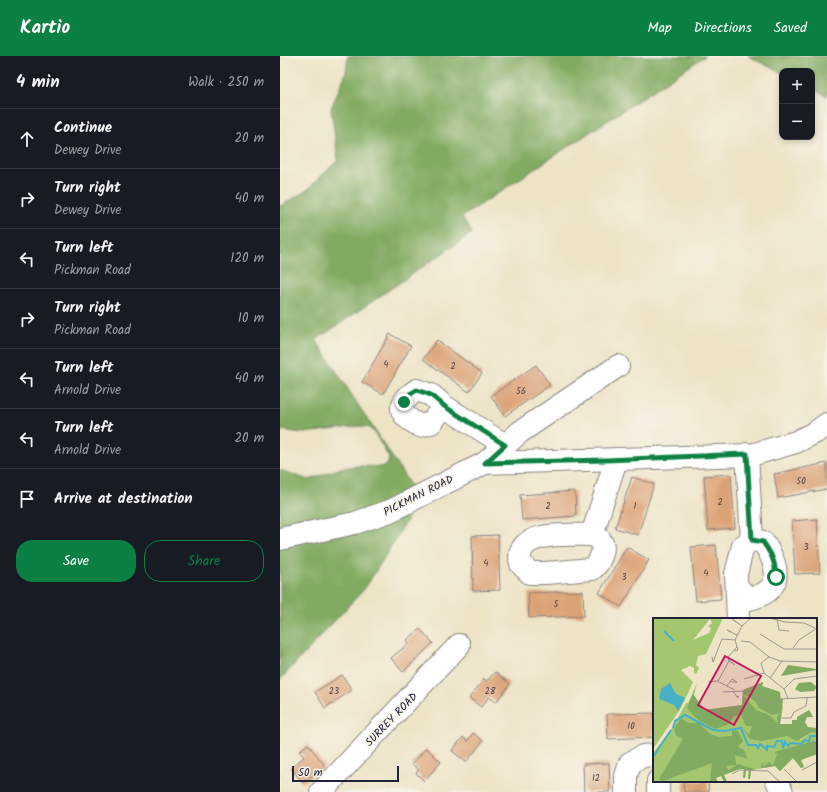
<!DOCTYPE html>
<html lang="en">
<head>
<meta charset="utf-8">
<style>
  body { margin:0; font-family:Kalam,sans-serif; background:#242831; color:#f1f3f6 }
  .controls { position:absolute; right:12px; top:12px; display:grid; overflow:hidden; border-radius:8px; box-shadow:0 2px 6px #0003 }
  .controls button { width:36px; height:36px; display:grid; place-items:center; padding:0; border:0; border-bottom:1px solid #363941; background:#171b24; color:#f1f3f6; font:20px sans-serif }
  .scale { position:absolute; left:12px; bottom:10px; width:107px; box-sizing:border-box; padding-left:4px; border:2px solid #22223b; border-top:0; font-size:11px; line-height:14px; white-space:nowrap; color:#22223b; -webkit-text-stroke:3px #f7f3e8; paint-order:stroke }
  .stop { position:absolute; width:12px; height:12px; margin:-9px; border:3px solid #0b8043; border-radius:50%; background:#fff }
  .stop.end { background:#0b8043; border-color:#fff; box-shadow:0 1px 4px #0008 }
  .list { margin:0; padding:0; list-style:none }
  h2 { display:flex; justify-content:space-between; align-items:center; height:52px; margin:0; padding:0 16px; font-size:17px }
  h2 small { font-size:13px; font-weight:400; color:#9ea1a6 }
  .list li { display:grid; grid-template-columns:26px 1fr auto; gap:12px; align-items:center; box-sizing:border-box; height:60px; padding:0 16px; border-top:1px solid #363941 }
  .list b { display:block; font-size:15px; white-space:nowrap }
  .list p { margin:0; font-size:13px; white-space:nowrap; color:#9ea1a6 }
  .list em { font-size:13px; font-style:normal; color:#9ea1a6 }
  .actions { display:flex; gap:8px; padding:12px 16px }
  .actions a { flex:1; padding:9px 0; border:1px solid #0b8043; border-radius:16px; text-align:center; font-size:14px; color:#0b8043 }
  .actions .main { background:#0b8043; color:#fff }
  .icon { flex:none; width:22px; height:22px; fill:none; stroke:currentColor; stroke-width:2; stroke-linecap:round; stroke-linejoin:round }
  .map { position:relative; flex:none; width:547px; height:736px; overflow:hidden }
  header { display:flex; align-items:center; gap:24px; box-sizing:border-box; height:56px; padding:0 20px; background:#0b8043; color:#fff }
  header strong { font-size:19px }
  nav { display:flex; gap:22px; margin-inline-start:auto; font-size:14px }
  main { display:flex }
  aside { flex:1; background:#171b24 }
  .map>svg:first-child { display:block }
  .forest { fill:#82ab62; stroke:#52664e }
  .building { fill:#dba276 }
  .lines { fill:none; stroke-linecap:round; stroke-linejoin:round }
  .minor-casing { stroke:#888380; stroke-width:24 }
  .minor { stroke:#fff; stroke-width:22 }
  .route { stroke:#0b8043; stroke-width:5 }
  .labels { text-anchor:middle; stroke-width:3; stroke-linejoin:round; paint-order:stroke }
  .number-label { font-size:9px; fill:#50424a }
  .street-label { font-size:11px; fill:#22223b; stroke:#f7f3e8 }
  .inset-river { fill:none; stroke:#46b1c4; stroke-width:2 }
  .inset-road { fill:none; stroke:#9c968e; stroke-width:1 }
  .view { fill:#c2185b; fill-opacity:0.15; stroke:#c2185b; stroke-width:2 }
  .inset-edge { fill:none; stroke:#22223b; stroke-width:2 }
</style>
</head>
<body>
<header>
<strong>Kartio</strong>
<nav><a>Map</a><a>Directions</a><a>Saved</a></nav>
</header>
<main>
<aside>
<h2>4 min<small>Walk · 250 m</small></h2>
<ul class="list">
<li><svg class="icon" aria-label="ahead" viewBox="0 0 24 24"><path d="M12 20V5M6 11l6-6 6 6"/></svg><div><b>Continue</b><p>Dewey Drive</p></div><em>20 m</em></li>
<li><svg class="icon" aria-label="right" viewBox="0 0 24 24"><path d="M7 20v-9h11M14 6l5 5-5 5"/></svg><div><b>Turn right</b><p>Dewey Drive</p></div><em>40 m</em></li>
<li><svg class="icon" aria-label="left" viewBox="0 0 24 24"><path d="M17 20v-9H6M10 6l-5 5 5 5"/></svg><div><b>Turn left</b><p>Pickman Road</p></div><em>120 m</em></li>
<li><svg class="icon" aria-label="right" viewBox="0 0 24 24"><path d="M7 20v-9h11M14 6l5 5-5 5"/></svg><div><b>Turn right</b><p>Pickman Road</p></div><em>10 m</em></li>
<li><svg class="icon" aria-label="left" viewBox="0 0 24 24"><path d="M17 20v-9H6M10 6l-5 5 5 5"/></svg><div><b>Turn left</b><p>Arnold Drive</p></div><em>40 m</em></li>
<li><svg class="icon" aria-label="left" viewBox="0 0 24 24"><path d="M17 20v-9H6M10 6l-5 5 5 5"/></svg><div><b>Turn left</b><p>Arnold Drive</p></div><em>20 m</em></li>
<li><svg class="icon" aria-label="arrive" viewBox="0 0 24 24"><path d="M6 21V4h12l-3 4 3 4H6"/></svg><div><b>Arrive at destination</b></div></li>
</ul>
<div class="actions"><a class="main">Save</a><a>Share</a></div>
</aside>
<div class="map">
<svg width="547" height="736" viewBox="0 0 547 736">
  <rect width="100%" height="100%" fill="#f7f3e8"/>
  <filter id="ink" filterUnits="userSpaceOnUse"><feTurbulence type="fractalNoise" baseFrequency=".025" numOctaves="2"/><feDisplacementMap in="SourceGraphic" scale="8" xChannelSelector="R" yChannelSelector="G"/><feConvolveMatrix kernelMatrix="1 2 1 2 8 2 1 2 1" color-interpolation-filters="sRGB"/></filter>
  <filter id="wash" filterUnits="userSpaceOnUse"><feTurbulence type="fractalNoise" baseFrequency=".012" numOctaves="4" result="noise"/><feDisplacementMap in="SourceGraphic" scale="16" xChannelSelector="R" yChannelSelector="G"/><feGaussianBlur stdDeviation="0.9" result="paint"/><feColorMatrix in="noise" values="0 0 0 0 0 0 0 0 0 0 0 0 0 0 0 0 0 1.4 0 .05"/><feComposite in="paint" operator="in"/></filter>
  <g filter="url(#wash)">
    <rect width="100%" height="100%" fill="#ede4c6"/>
    <g class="forest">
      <polygon points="68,0 425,0 182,161 192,177 36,284 131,430 129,461 86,531 0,624 0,414 29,424 61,412 78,410 104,411 108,407 109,402 95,377 88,371 80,370 24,377 0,374 0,150 26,135 58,104 51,52 66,17"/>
      <polygon points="468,0 547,0 547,40 532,33 532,15 502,15 502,17"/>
    </g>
    <g id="blocks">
      <g class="building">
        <polygon points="110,278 131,290 103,338 82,326"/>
        <polygon points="157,284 202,317 189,336 143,303"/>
        <polygon points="256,309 270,329 225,360 211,340"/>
        <polygon points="547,407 547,433 498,442 494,418"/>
        <polygon points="451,418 455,472 428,474 424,420"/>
        <polygon points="352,421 374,428 358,479 335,472"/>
        <polygon points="295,435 296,460 242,464 240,439"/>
        <polygon points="537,463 540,517 515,518 512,465"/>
        <polygon points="218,479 220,534 193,535 192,480"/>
        <polygon points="436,489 441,543 416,545 411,491"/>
        <polygon points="347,491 369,504 341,551 319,537"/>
        <polygon points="303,535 304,560 249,562 248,537"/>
        <polygon points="140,573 153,587 123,616 111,602 129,587 127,584"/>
        <polygon points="215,616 230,628 216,646 209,641 201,651 189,642 204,623 207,625"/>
        <polygon points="62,619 72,634 45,652 35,636"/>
        <polygon points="374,657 374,681 328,683 327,658"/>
        <polygon points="193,677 203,685 186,706 172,695 183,681 187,685"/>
        <polygon points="28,688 45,710 23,727 11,712 24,701 19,695"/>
        <polygon points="146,692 161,706 144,725 136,717 139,714 132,708"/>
        <polygon points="329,707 330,736 304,736 303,708"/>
        <polygon points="403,725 428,725 429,736 404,736"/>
      </g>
    </g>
  </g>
  <g filter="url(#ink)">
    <use href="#blocks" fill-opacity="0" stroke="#888380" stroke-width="1"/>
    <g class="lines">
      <g class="minor-casing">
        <g id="minor">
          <path d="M164,350L151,367L140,370C135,367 127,363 124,358C117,349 130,338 137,334L151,339L164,350L225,389"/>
          <polyline points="205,407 471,399 516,386 536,376 547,368"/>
          <path d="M312,479C315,480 319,482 320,484C327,492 319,508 312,513L266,517H250L241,508C232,473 291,479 312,479Z"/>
          <polyline points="312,479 336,404"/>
          <polyline points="0,483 75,467 110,455 205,407 240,376 338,310"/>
          <path d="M457,531L469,543C504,535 500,511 483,486L472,484"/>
          <polyline points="458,563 456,518 463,490 472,484 467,398"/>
          <polyline points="378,725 378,736"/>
          <polyline points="497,725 502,736"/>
          <polyline points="41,736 179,589"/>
          <polyline points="346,736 346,720 350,707 363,700 374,699"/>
        </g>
      </g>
      <use href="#minor" class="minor"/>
    </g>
  </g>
  <g class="lines" filter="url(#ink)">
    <path class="route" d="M124,346L130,338L137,334L151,339L164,350L225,389L205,407L326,404L467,398L472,484L483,486C492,499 495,505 496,521"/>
  </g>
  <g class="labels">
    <g class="number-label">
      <text x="106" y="311">4</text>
      <text x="173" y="313">2</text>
      <text x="241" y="338">56</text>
      <text x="521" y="428">50</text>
      <text x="440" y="449">2</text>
      <text x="268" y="453">2</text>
      <text x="355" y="453">1</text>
      <text x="526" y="494">3</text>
      <text x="206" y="510">4</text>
      <text x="426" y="520">4</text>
      <text x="344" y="524">3</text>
      <text x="276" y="551">5</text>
      <text x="54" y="638">23</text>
      <text x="210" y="638">28</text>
      <text x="351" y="673">10</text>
      <text x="316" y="725">12</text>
    </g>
    <g class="street-label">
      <text transform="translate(138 439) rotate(-27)" y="4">PICKMAN ROAD</text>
      <text transform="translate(111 663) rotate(-46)" y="4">SURREY ROAD</text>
    </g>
  </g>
  <g transform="translate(373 562)">
    <rect width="164" height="164" fill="#ede4c6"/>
    <path d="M0,0H70L53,36L45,38L43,47L46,50L43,56L41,55V50L37,48L28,52L40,64L28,90L0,131ZM57,1L59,5L55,8L58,10L56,15L40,22ZM110,64L109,68L127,74L130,90L127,106H139V102L147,122L159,114L164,115V136L148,142L151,149L148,150L140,140L127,153L122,148L98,152L97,161H95L96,152H93L92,160H90L91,151H86L71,157L72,164L68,158L63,160L65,164H0V135L20,109L33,85H35L44,65L41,77L51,92L89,87L90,72Z" fill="#a3c66f" fill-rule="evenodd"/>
    <path d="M135,47L164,51V52L128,58ZM110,64L109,68L127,74V81H130L127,106H139V102H144V99L156,92L160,99H154L152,104L155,109L164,110V115L159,114L144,123L134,118L108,123L97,121L89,109L96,117L99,108H93L88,97L81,98L74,107L62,111L45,102L34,90L40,76L51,92L89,87L90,72ZM89,76L95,78L102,83L106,90L119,97L128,95L124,98L125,105L114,96L103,92ZM158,64L164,69L161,73L147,74L142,71L146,65ZM28,100L35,105H46L57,116L66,119L79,118V112L85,113L90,123L85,129L91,132L95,141L82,137L83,147L73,148L76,152L85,146L101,151L108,150L109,144L111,148L116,144L120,147L124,136L121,134L161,123L164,124V136L148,142L151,149L148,150L140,140L127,153L122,148L98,152L97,161H95L96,152H93L92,160H90L91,151H86L71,157L74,163L71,164L68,158L63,160L65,164H57L59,145L10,163L6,161L30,121L23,117L21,111Z" fill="#82ab62" fill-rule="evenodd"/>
    <path d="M17,65L23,76L32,80L25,93L21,87L6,81L8,71Z" fill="#46b1c4"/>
    <path class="inset-river" d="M11,13L21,23M20,110L22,103L32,97L60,112L72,113L88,110L95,127H103L105,130L107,126L114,132V128L121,129L124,123H129L130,130L132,124L135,128L137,125L148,126L152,122L156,124L157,118H164M0,139L18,112"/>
    <path class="inset-road" d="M116,0L132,4L151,5L162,10M124,0L126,12L136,13M83,4L79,1L89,8M78,14L74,12L84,17M107,16L131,31H164M82,22L89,8L98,0M88,23L97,24L116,39L127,43L164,44M140,30L146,22L164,10M81,33L85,32L82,22M59,39L60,44L69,21L82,22M82,47L76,43L75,39L84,29M111,55L108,45L116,39M117,60L129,43M91,61L111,55L131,71L135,80M65,63L76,43M55,64L64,63L82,72M74,68L79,61L84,64H78M131,71L141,61L164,58M80,73L84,79H86L83,78M70,74L93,73L117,86L126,81L164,79M127,100H138L141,94L153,88L154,80M131,151L144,164M149,152L164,144M79,156L86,152L115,153L127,164"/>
    <path class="view" d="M72,38L108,58L81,107L45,87Z"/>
    <rect width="164" height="164" class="inset-edge"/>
  </g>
</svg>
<div class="controls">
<button>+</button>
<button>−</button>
</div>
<div class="scale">50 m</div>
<div class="stop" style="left:496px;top:521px"></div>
<div class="stop end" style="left:124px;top:346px"></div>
</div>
</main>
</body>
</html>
